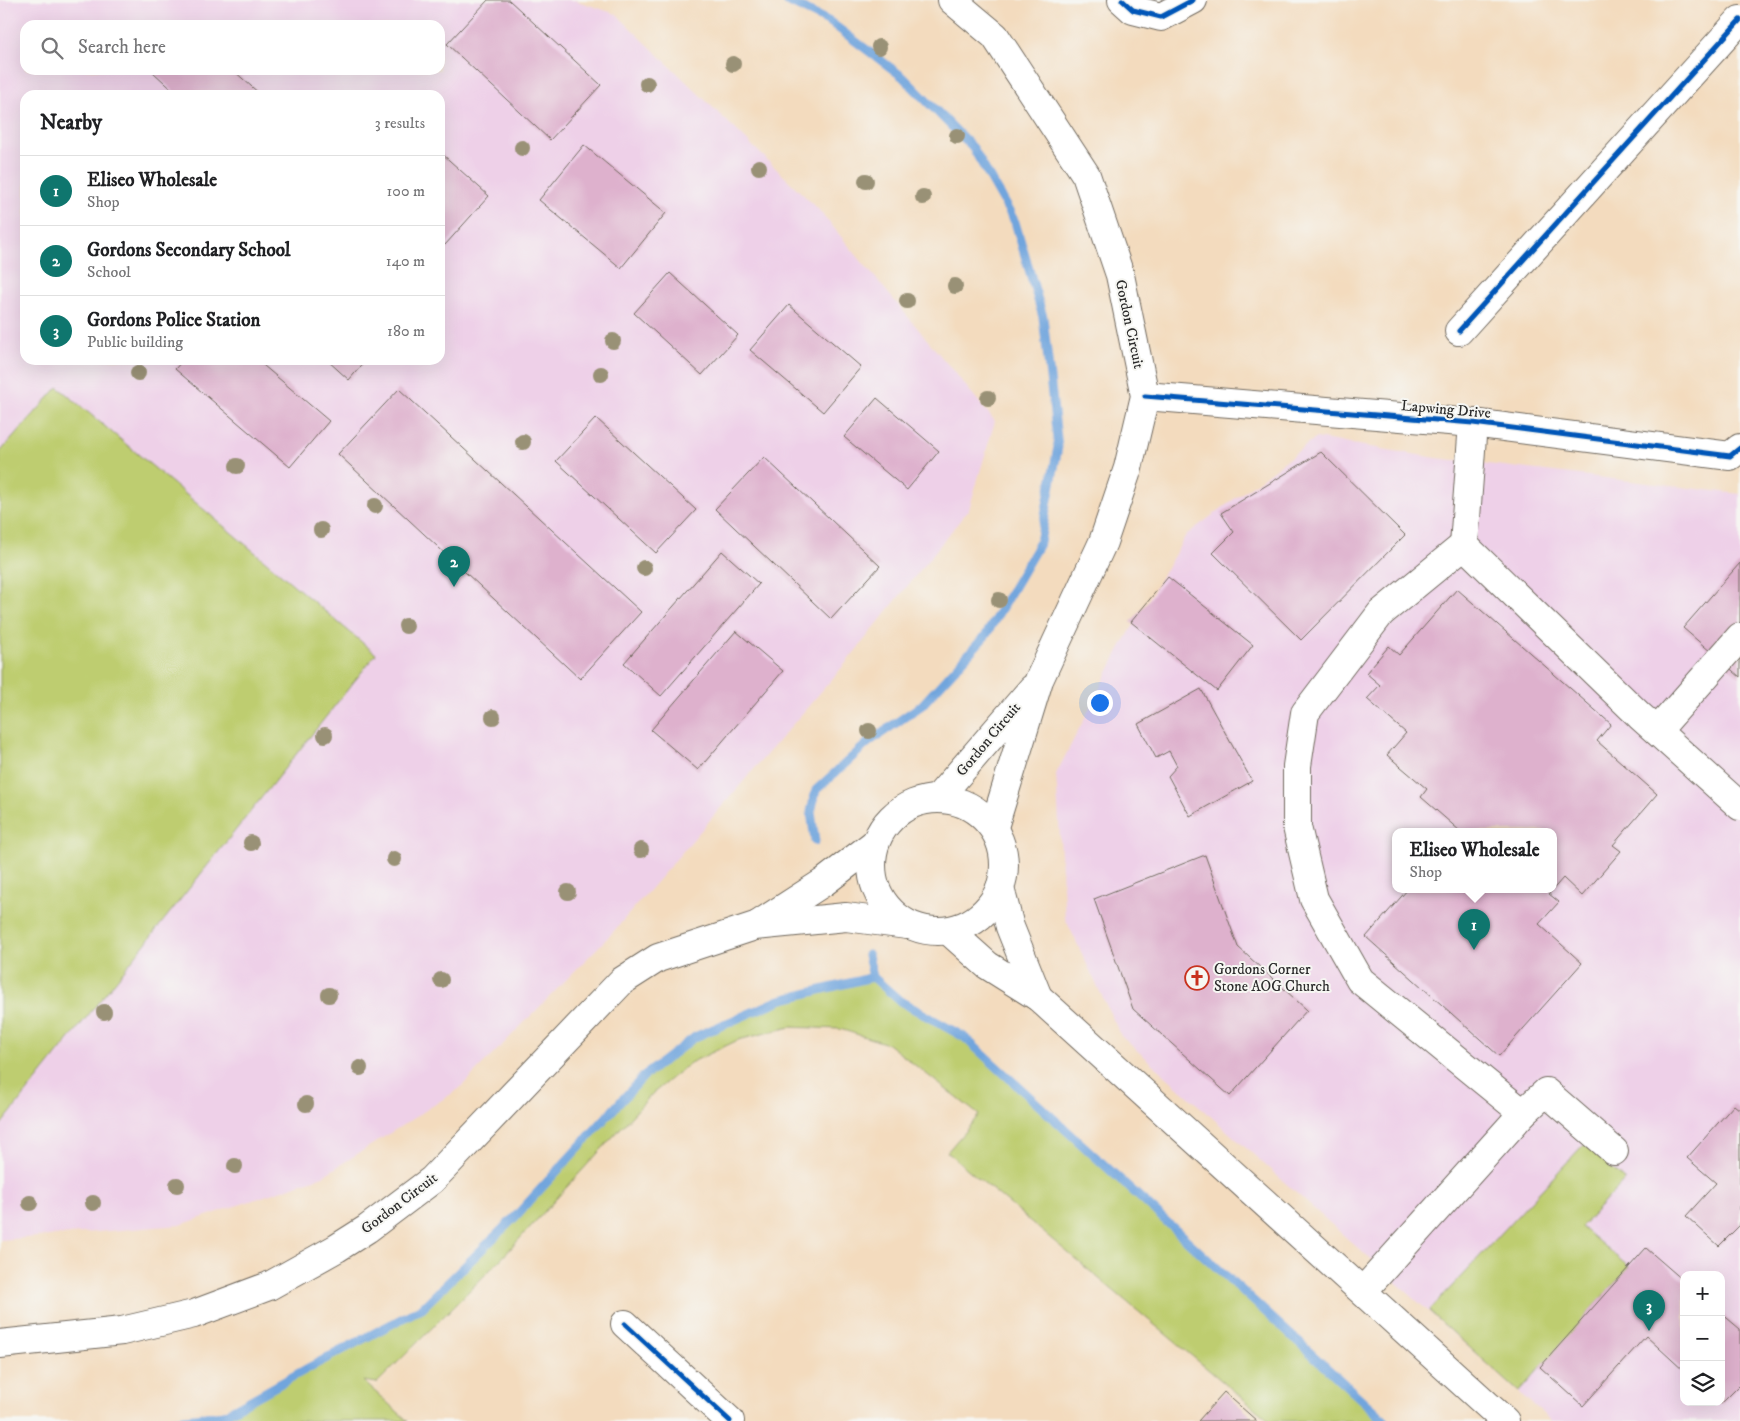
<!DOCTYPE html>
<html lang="en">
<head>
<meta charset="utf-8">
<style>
  body { margin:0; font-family:"IM FELL DW Pica",serif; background:#f2f2f2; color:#202124 }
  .controls { position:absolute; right:15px; bottom:15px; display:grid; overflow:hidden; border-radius:10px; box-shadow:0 5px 20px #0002 }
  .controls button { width:45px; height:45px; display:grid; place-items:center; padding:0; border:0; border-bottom:1px solid #e0e0e0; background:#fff; color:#202124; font:25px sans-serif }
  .you { position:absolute; left:1099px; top:702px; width:18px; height:18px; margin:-12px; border:4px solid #fff; border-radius:50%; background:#1a73e8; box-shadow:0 0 0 8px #1a73e833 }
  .badge { display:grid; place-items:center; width:32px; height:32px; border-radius:50%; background:#0f766e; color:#fff; font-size:16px; font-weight:700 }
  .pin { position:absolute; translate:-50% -41px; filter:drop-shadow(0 1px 2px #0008) }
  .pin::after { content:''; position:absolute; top:26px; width:18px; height:15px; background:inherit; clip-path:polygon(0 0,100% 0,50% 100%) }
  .popup { position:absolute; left:1392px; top:828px; width:165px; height:65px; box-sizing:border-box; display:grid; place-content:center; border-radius:10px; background:#fff; filter:drop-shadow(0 1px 4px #0005); font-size:16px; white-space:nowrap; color:#757577 }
  .popup b { font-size:19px; color:#202124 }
  .popup::after { content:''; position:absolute; left:50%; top:100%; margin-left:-10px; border:10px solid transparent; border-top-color:#fff }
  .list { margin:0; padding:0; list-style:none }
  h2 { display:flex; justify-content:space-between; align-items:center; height:65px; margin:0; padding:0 20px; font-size:21px }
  h2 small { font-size:16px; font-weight:400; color:#757577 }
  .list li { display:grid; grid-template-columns:32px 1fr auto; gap:15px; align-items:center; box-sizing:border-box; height:70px; padding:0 20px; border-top:1px solid #e0e0e0 }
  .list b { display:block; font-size:19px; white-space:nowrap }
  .list p { margin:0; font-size:16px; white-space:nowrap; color:#757577 }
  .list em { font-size:16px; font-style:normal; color:#757577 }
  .icon { flex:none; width:28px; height:28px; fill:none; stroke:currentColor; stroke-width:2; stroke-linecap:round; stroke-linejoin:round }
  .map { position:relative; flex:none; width:1740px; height:1421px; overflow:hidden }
  .search { position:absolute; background:#fff; box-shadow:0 5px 20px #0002; left:20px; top:20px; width:425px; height:55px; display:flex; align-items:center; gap:12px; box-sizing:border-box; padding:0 18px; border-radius:15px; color:#757577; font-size:19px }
  .panel { position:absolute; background:#fff; box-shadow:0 5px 20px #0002; left:20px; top:90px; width:425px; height:275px; border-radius:15px }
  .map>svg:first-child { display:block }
  .built { fill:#eed0e8; fill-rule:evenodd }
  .green { fill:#becd6f; stroke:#747c4d }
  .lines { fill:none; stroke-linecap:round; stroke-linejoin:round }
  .stream { stroke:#71a5dd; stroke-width:9 }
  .building { fill:#deb1cd }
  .minor-casing { stroke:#71695e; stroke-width:30 }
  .major-casing { stroke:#71695e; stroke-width:30 }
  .minor { stroke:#fff; stroke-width:28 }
  .major { stroke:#fff; stroke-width:28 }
  .cycleway-casing { stroke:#f6f6f2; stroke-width:8 }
  .cycleway { stroke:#0057b8; stroke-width:5 }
  .tree { fill:#999176 }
  .labels { text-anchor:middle; stroke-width:4; stroke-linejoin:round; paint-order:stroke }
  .street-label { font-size:15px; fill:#2b2b2b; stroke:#f6f6f2 }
  .poi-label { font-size:15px; fill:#2b2b2b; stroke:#f6f6f2; text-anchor:start }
</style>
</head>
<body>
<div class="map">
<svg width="1740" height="1421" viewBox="0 0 1740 1421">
  <rect width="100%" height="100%" fill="#f6f6f2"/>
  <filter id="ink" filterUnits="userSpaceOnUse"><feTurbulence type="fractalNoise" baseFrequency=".02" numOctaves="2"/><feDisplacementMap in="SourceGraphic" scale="10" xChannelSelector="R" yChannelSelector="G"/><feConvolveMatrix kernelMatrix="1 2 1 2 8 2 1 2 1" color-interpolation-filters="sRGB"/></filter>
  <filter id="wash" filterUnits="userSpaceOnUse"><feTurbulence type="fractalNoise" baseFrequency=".0096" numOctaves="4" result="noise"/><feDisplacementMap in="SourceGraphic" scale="20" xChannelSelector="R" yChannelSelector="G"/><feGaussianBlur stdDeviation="1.12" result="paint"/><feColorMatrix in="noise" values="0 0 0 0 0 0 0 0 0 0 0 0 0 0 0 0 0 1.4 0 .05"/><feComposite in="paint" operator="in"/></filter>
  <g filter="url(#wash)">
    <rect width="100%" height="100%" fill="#f3dbbe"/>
    <g class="built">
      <path d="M0,0H574L616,14L818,209L995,421L969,509L845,664L613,932L459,1089L323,1176L180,1225L0,1240ZM25,25H440V70H25ZM25,95H440V360H25Z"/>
      <path d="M1316,438L1436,458L1740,494V1421H1551L1121,1036L1065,918L1056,774L1120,649L1186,535ZM1395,831H1553V889H1395ZM1684,1275H1721V1402H1684Z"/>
    </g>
    <g class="green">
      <polygon points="58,387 376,654 0,1126 0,452"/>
      <polygon points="873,977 900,1001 964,1037 1385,1421 1270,1421 947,1152 979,1115 888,1044 840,1029 790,1027 738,1040 690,1063 652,1094 501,1259 377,1383 363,1381 408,1421 163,1421 224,1415 310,1367 422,1308 515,1217 644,1076 695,1037 780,1000"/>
      <polygon points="1584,1144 1625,1180 1581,1227 1629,1267 1519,1392 1429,1311"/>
    </g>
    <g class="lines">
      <g class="stream">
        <polyline points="785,0 830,22 903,77 973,148 1015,222 1043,317 1058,447 1040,542 986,635 922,705 870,741 816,790 811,812 815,841"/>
        <polyline points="868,955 873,977"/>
        <polyline points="163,1421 224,1415 310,1367 422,1308 515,1217 644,1076 695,1037 780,1000 873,977 900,1001 964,1037 1385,1421"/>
      </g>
    </g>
    <g id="blocks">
      <g class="building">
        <polygon points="488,0 509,0 601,85 550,140 447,44"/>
        <polygon points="155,70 233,70 261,95 178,95 153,72"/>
        <polygon points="584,145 666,213 621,268 539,200"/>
        <polygon points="440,152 489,196 445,245 440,241"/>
        <polygon points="670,273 738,335 702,375 634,313"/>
        <polygon points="789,305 861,367 823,412 750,350"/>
        <polygon points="183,360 257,360 329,421 290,467 175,369"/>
        <polygon points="327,360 366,360 349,380"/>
        <polygon points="399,389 641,612 580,679 338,454"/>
        <polygon points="877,398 939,451 907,490 844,437"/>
        <polygon points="596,418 696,510 656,553 556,461"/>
        <polygon points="1321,452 1405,535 1301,640 1213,553 1234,532 1221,513"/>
        <polygon points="764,457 880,566 831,619 715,509"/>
        <polygon points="722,551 759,584 661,696 624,663"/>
        <polygon points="1740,563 1740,677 1683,628"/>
        <polygon points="1168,577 1253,645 1217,691 1131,622"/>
        <polygon points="1457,589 1611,724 1597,741 1657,794 1613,845 1621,851 1582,896 1563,878 1549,894 1559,902 1539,924 1582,963 1499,1056 1366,937 1408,889 1553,889 1553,831 1460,831 1421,797 1427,789 1387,755 1406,733 1367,699 1380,685 1366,673 1389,646 1399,655"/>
        <polygon points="736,631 783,671 698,770 651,730"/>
        <polygon points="1201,689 1252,781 1190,816 1168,776 1177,766 1169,751 1156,758 1138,724"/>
        <polygon points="1205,855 1238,947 1307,1010 1230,1096 1133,1009 1094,899"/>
        <polygon points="1734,1105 1740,1110 1740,1225 1719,1246 1686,1216 1716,1183 1687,1158"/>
        <polygon points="1646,1248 1684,1281 1684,1371 1646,1336 1583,1406 1540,1367"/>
        <polygon points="1721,1313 1740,1329 1740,1385 1721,1404 1718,1402 1721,1402"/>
        <polygon points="1224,1392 1257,1421 1198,1421"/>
      </g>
    </g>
  </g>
  <g filter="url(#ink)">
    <use href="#blocks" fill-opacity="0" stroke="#71695e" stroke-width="1"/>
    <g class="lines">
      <g class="minor-casing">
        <g id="minor">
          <polyline points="1122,0 1133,10 1161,17 1193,0"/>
          <polyline points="1459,331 1740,20"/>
          <polyline points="1145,396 1473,423 1730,456 1740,448"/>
          <polyline points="1464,545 1473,423"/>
          <polyline points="1657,731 1740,637"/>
          <polyline points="1614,1151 1546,1092 1523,1113 1360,980 1314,899 1297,827 1297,766 1305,713 1381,613 1464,545 1640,716 1740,806"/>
          <polyline points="1363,1291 1523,1113"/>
          <polyline points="625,1324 730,1421"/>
        </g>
      </g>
      <g class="major-casing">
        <g id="major">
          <polyline points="952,0 995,36 1086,175 1120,275 1145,396 1128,468 1103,542 1039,680 994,827"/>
          <polyline points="937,799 1032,689"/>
          <circle cx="938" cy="865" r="66"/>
          <polyline points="1000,888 1010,927 1038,997"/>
          <polyline points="759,924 824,882 875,843"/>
          <polyline points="950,932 987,965 1038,997 1505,1421"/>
          <polyline points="0,1344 122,1331 194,1314 269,1286 337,1248 367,1229 432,1180 622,981 658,958 755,926 846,917 907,925"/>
        </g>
      </g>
      <use href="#minor" class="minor"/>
      <use href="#major" class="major"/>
      <g class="cycleway-casing">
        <g id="cycleway">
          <polyline points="1122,0 1133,10 1161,17 1193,0"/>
          <polyline points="1459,331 1740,20"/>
          <polyline points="1145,396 1473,423 1730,456 1740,448"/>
          <polyline points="625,1324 730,1421"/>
        </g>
      </g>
      <use href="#cycleway" class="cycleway"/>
    </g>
    <g class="tree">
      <circle cx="879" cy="47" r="8"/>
      <circle cx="733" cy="64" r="8"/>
      <circle cx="647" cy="84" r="8"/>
      <circle cx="957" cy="136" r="8"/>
      <circle cx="522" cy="148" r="8"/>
      <circle cx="759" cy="167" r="8"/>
      <circle cx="866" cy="181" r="8"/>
      <circle cx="923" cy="197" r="8"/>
      <circle cx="955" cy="286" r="8"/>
      <circle cx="907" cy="301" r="8"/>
      <circle cx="613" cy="341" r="8"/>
      <circle cx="138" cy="373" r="8"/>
      <circle cx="601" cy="374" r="8"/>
      <circle cx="988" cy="398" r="8"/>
      <circle cx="523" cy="442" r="8"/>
      <circle cx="237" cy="466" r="8"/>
      <circle cx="375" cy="506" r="8"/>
      <circle cx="321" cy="530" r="8"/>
      <circle cx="644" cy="568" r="8"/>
      <circle cx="999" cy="600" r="8"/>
      <circle cx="406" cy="626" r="8"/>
      <circle cx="493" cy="717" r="8"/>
      <circle cx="869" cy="731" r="8"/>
      <circle cx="325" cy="735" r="8"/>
      <circle cx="251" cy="843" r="8"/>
      <circle cx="641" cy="850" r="8"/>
      <circle cx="394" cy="859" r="8"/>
      <circle cx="568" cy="892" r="8"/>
      <circle cx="441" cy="980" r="8"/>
      <circle cx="329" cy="995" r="8"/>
      <circle cx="104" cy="1012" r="8"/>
      <circle cx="360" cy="1068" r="8"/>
      <circle cx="306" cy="1104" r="8"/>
      <circle cx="235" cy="1166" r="8"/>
      <circle cx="177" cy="1185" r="8"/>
      <circle cx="30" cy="1203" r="8"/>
      <circle cx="93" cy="1203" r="8"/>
    </g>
  </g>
  <defs>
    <g id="church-ring" transform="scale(1.25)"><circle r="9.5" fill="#f6f6f2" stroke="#c8321e" stroke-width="1.5"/><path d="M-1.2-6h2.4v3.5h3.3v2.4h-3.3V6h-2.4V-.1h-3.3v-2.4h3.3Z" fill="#c8321e"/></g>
  </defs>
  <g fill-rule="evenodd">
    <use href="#church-ring" x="1197" y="978"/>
  </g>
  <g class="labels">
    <g class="street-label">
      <text transform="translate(1130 324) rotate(78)" y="5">Gordon Circuit</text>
      <text transform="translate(1446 409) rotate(5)" y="5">Lapwing Drive</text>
      <text transform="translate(988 739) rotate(-50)" y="5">Gordon Circuit</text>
      <text transform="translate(399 1203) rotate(-37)" y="5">Gordon Circuit</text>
    </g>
    <g class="poi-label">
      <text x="1214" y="974">Gordons Corner<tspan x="1214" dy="17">Stone AOG Church</tspan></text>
    </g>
  </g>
</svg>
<div class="controls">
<button>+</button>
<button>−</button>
<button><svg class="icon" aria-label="layers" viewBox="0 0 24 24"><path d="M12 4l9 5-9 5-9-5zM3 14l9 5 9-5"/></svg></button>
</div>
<div class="you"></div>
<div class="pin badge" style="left:1474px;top:950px">1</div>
<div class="popup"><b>Eliseo Wholesale</b>Shop</div>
<div class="pin badge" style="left:454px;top:587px">2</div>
<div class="pin badge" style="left:1649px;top:1331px">3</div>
<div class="search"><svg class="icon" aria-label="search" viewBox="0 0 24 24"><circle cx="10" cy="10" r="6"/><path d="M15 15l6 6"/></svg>Search here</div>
<section class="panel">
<h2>Nearby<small>3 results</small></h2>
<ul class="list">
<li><span class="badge">1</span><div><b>Eliseo Wholesale</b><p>Shop</p></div><em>100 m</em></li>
<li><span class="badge">2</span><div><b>Gordons Secondary School</b><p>School</p></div><em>140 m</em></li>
<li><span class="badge">3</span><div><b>Gordons Police Station</b><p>Public building</p></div><em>180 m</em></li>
</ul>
</section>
</div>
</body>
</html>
